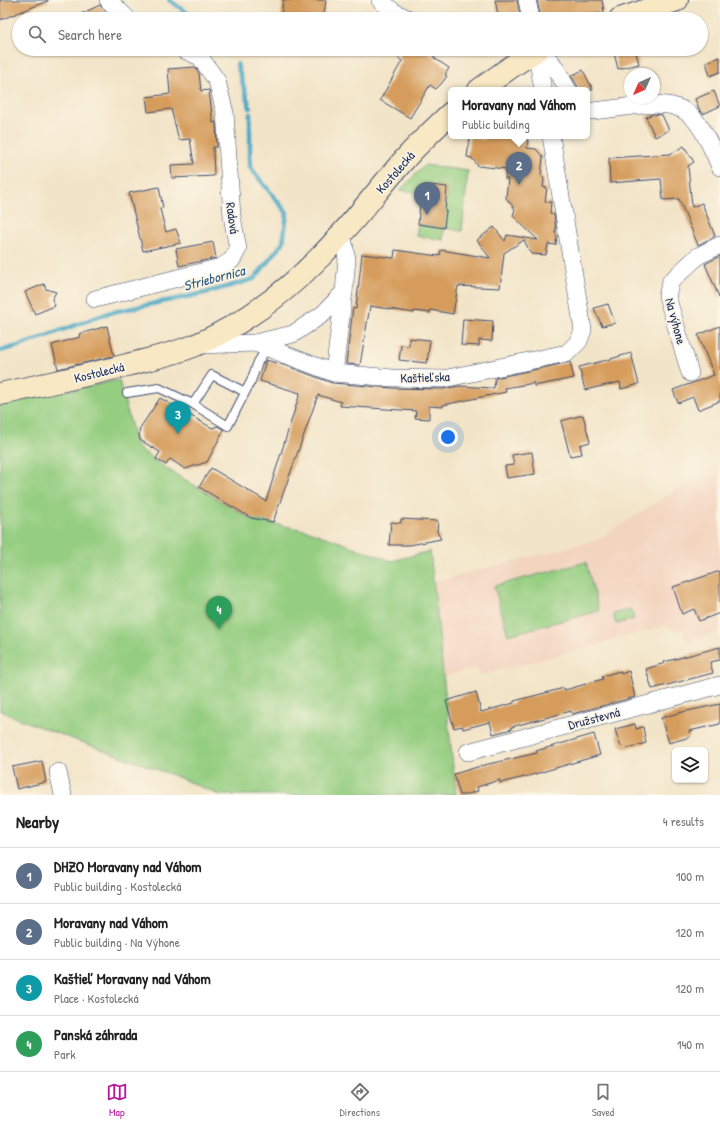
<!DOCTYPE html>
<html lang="en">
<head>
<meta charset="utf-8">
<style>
  body { margin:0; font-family:"Patrick Hand",sans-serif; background:#f6f6f6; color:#222 }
  .controls { position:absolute; right:12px; bottom:12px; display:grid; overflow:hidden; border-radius:6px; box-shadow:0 1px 3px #0004 }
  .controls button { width:36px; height:36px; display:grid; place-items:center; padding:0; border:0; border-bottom:1px solid #e0e0e0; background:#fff; color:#222; font:20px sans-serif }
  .compass { position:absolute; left:624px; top:68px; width:36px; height:36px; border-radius:50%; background:#fff; box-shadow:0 1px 3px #0004; rotate:225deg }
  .you { position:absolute; left:448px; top:437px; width:14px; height:14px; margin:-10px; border:3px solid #fff; border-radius:50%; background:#1a73e8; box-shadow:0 0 0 6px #1a73e833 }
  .badge { display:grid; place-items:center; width:26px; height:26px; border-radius:50%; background:#b5179e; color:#fff; font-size:13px; font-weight:700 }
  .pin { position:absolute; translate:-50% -33px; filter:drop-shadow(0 1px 2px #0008) }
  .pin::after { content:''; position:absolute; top:21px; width:14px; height:12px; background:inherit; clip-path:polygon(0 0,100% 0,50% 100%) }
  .popup { position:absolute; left:448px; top:87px; width:142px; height:52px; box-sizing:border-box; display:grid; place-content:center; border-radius:6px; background:#fff; filter:drop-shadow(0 1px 3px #0005); font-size:13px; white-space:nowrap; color:#767676 }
  .popup b { font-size:15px; color:#222 }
  .popup::after { content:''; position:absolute; left:50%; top:100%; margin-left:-8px; border:8px solid transparent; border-top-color:#fff }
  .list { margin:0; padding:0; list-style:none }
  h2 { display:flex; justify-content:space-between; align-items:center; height:52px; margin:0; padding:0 16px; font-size:17px }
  h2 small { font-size:13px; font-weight:400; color:#767676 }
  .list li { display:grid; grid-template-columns:26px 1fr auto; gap:12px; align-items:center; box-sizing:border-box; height:56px; padding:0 16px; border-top:1px solid #e0e0e0 }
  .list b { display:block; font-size:15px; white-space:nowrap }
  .list p { margin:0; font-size:13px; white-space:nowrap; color:#767676 }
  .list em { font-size:13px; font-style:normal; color:#767676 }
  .icon { flex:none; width:22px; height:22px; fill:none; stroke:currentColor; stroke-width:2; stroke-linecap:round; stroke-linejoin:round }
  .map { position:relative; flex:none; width:720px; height:795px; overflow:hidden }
  .search { position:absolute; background:#fff; box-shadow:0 1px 3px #0004; left:12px; right:12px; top:12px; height:44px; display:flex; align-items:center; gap:10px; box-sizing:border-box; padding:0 14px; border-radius:22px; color:#767676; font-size:15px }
  .sheet { height:276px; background:#fff }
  nav { display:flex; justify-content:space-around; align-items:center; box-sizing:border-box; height:56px; border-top:1px solid #e0e0e0; background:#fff; font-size:11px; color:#767676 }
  nav a { display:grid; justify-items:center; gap:2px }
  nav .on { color:#b5179e }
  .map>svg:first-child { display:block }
  .built { fill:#f3d4bf }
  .green { fill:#95ce81; stroke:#587e70 }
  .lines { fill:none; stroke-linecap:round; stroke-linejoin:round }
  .stream { stroke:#47a9c6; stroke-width:4.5 }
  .building { fill:#d59c5c }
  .service-casing { stroke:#3b4a6e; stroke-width:10 }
  .minor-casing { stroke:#3b4a6e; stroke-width:18 }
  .secondary-casing { stroke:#3b4a6e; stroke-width:24 }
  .service { stroke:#fff; stroke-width:8 }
  .minor { stroke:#fff; stroke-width:17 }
  .secondary { stroke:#f8e8c3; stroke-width:22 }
  .labels { text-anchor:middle; stroke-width:3.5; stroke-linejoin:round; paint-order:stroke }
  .street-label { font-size:13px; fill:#1b2f5e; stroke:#fcf5e5 }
  .water-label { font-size:14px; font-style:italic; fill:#2a5a82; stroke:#fcf5e5 }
</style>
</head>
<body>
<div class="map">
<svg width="720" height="795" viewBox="0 0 720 795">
  <rect width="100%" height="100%" fill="#fcf5e5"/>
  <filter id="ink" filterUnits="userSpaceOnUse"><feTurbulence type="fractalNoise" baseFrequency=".025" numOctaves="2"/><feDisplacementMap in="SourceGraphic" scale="8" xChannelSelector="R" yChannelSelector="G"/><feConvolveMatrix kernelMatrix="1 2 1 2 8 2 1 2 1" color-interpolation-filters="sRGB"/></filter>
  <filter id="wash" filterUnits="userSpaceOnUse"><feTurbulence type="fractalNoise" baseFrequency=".012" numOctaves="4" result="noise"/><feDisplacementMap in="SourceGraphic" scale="16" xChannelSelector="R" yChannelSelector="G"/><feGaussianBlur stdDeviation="0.9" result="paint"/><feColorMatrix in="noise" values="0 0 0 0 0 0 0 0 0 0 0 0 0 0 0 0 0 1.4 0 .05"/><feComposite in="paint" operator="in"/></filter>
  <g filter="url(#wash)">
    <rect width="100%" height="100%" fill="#f2e4c7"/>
    <polygon class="built" points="720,472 720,630 687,643 683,631 664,626 480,676 478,668 443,676 433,582 597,540 678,489"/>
    <g class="green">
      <polygon points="425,165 468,171 462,231 444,228 443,240 416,236 418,224 444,228 446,211 442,210 446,199 447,187 430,185 421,193 400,190"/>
      <polygon points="119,380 137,447 167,469 251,519 309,531 392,561 430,551 456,795 220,795 175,776 40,727 0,711 0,404"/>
      <polygon points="586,562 599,611 508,635 494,586"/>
      <polygon points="631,609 634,619 616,624 613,614"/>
    </g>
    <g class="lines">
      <g class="stream">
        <polyline points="169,0 189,14 197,19"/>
        <polyline points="237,64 250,108"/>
        <polyline points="0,351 22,345 108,313 205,293 254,279 283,243 287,213 250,167 250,114"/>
      </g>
    </g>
    <g id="blocks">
      <g class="building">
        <polygon points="0,0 48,0 48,1 0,20"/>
        <polygon points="283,0 326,0 324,14 322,14 322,19 299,19 281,17"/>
        <polygon points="495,0 517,0 521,19 499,19"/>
        <polygon points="537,0 602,0 604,12 577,19 575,14 549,19 541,19"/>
        <polygon points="100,5 113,19 70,19"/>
        <polygon points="404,49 422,49 435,57 434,58 449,68 445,75 447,76 442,83 436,89 430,85 410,118 380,100 402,61 398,58"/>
        <polygon points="613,49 635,49 639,64 618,69"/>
        <polygon points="720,57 720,72 710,76 706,62"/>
        <polygon points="195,67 199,73 201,91 209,90 213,123 216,122 217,147 213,147 213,150 214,176 172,178 171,165 194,164 190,139 179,140 171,109 148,112 146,97 170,94 168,69"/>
        <polygon points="583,70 593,90 578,90 577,85 571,76"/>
        <polygon points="714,91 720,106 703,114 700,111 695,99"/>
        <polygon points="653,114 662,115 669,130 655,137 646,117"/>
        <polygon points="485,136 522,136 521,139 528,140 527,148 536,149 543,157 541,175 544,179 543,187 547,188 545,202 551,202 550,213 554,214 556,229 555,233 557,236 556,245 548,244 546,255 531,254 524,240 504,253 500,288 458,286 453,314 430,310 430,313 414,311 414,313 370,306 360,365 346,364 353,308 356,309 362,254 394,258 395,250 438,256 438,255 440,255 441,250 490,258 477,240 494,227 505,241 507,235 538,240 513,216 515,209 506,198 508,179 505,179 506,169 478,166 472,158 467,157 470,137 484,140"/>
        <polygon points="684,146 694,162 688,166 692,207 702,203 715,236 698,245 679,199 663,200 661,179 610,183 609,158 670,154"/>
        <polygon points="430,185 447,187 445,211 446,211 444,228 418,224 421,193"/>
        <polygon points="159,187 163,208 160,209 166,232 176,229 181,243 143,251 129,193"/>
        <polygon points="213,242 216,258 179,266 176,249"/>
        <polygon points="720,256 720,299 705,264"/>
        <polygon points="44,284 46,289 56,292 52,299 55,306 35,314 25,292"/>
        <polygon points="608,304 615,323 602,326 594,308"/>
        <polygon points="463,319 493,321 492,341 479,340 479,346 461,345"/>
        <polygon points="107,326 114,356 58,369 52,345 80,337 79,334"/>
        <polygon points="720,326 720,401 698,410 693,397 678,403 673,390 714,375 698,335"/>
        <polygon points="409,338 430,340 427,363 399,360 401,345 409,346"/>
        <polygon points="631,353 639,384 621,389 620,382 585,390 579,367 607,360"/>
        <polygon points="266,360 287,366 332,383 392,388 443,389 459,386 494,388 495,378 570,362 574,378 534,386 534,383 505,388 506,392 443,405 443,407 429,406 429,419 415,418 416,411 340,406 341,402 318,395 273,522 251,518 199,487 211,468 266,501 300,393 260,381"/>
        <polygon points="160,398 212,428 218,426 224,430 207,462 185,469 170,459 166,465 156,459 160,452 140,440 139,435 140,428"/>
        <polygon points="583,415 590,442 580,445 582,454 570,456 561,421"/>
        <polygon points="532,452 535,474 507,478 505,466 514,465 512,455"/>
        <polygon points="401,519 438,521 437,532 441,539 410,545 389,545 391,522 401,523"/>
        <polygon points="720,571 720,613 699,621 694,609 682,614 673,587"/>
        <polygon points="720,647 720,660 710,662 713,673 652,689 646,669 665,663 664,662"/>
        <polygon points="620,671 621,674 629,671 635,697 572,714 571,711 511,727 512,729 493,734 490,722 463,729 462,726 454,728 446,701 476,692 481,712 514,703 514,701 564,688 565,690 603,679 602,676"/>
        <polygon points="720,704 720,724 689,731 690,737 669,743 661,718 678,713"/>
        <polygon points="635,724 636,729 643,727 646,743 624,749 620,745 615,729"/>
        <polygon points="594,734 600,755 525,777 500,783 500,780 477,787 478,791 465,795 460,795 454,774 484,765 537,753 536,751"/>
        <polygon points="42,761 46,782 17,789 12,767"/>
      </g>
    </g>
  </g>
  <g filter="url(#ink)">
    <use href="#blocks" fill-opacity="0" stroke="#3b4a6e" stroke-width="1"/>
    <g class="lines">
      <g class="service-casing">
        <g id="service">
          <polyline points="127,393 159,388 193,404 228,426 251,381 258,362 267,348"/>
          <polyline points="193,404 212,375 245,392"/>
        </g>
      </g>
      <g class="minor-casing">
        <g id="minor">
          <polyline points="108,0 128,19"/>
          <polyline points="380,0 394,12 409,19"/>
          <polyline points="527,0 531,19"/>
          <path d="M532,49C551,53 559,75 568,90"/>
          <polyline points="536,49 543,90"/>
          <path d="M587,111C613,111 652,99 676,107C683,109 691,115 696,121C704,131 715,154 720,167"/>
          <polyline points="95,299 221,267 232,260 238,249 232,216 225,113 217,81 200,57 182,49"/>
          <polyline points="255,343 293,334 323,314 344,292 347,259 342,233"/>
          <polyline points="201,345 255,343 334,373 393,378 443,379 567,353 579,341 583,330 551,136"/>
          <polyline points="334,373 344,292"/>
          <polyline points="690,373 667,296 671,281 698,256 720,245"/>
          <polyline points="468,752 720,685"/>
          <polyline points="58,772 63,795"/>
        </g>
      </g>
      <g class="secondary-casing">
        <g id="secondary">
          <polyline points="620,19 677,0"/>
          <polyline points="479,90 511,67 538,49"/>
          <path d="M0,394C42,385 85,376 127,365C150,359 174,354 196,345C244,324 285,293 321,256C351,226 376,192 404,160C419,143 435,128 451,113"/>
        </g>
      </g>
      <use href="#service" class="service"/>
      <use href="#minor" class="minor"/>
      <use href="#secondary" class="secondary"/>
    </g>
  </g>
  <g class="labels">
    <g class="street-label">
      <text transform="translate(395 172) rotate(-49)" y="5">Kostolecká</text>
      <text transform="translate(233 218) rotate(82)" y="5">Radová</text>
      <text transform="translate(676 321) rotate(75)" y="5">Na výhone</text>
      <text transform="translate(99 372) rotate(-14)" y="5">Kostolecká</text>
      <text transform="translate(425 377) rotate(-2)" y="5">Kaštieľska</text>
      <text transform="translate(594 718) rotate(-15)" y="5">Družstevná</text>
    </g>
    <g class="water-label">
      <text transform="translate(214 278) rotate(-15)" y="5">Striebornica</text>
    </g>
  </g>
</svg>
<div class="controls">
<button><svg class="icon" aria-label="layers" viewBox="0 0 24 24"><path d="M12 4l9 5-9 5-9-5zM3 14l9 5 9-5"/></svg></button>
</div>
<svg class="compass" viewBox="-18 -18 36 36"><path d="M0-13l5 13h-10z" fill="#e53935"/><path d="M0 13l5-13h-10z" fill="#767676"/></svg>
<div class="you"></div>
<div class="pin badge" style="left:427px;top:215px;background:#5c6f8a">1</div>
<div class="pin badge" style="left:519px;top:185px;background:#5c6f8a">2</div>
<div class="popup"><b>Moravany nad Váhom</b>Public building</div>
<div class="pin badge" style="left:178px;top:434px;background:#0f9aa8">3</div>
<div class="pin badge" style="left:219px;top:629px;background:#2e9e5b">4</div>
<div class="search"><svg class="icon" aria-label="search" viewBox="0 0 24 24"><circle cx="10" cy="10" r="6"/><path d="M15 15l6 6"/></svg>Search here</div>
</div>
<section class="sheet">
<h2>Nearby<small>4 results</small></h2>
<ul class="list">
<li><span class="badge" style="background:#5c6f8a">1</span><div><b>DHZO Moravany nad Váhom</b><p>Public building · Kostolecká</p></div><em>100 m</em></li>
<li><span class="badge" style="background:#5c6f8a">2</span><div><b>Moravany nad Váhom</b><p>Public building · Na Výhone</p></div><em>120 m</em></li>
<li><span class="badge" style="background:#0f9aa8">3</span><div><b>Kaštieľ Moravany nad Váhom</b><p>Place · Kostolecká</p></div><em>120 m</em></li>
<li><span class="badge" style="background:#2e9e5b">4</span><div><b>Panská záhrada</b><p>Park</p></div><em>140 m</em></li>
</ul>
</section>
<nav>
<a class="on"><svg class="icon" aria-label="map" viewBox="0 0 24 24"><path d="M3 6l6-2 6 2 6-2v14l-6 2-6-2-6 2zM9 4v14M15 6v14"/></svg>Map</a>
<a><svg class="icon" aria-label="directions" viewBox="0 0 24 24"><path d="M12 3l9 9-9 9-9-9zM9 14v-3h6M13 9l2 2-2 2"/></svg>Directions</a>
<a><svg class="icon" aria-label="saved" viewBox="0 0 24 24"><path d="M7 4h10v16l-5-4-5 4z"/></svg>Saved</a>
</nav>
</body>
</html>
